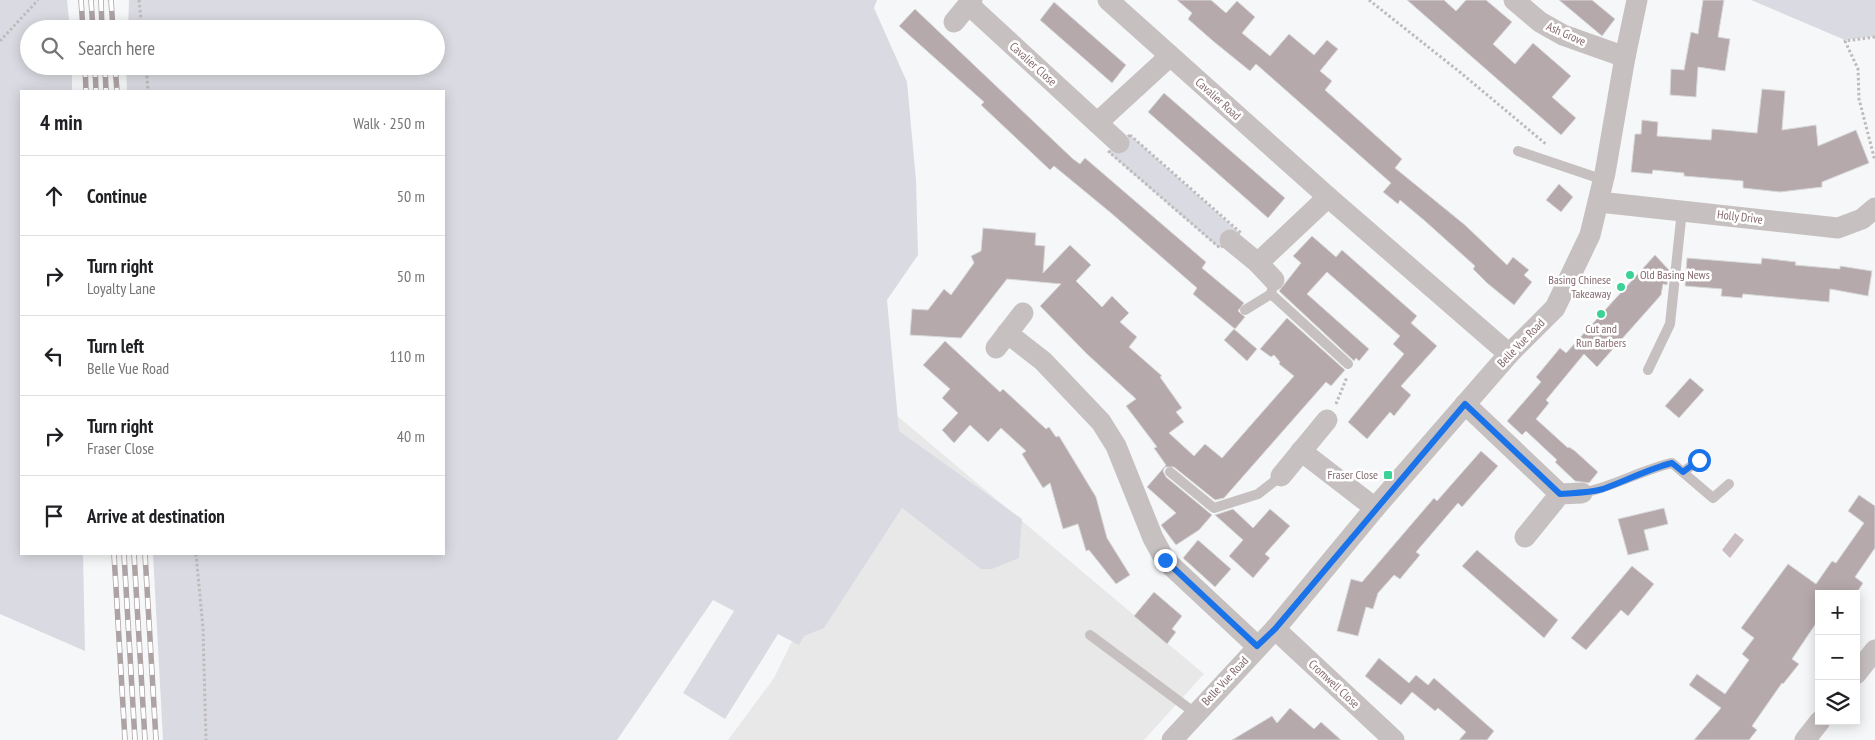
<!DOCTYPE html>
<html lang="en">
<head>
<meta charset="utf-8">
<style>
  body { margin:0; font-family:"PT Sans Narrow",sans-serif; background:#f2f2f2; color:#202124 }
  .controls { position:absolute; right:15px; bottom:15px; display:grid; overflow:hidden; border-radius:0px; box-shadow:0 2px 12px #0003 }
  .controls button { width:45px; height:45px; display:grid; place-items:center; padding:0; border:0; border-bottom:1px solid #e0e0e0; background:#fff; color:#202124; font:25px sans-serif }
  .stop { position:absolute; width:15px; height:15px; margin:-11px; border:4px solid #1a73e8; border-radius:50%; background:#fff }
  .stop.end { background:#1a73e8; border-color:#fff; box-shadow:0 1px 5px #0008 }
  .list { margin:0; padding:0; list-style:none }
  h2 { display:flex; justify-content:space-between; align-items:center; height:65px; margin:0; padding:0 20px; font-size:21px }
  h2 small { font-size:16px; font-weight:400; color:#757577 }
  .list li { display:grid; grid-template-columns:32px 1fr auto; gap:15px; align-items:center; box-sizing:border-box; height:80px; padding:0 20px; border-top:1px solid #e0e0e0 }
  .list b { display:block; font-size:19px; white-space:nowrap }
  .list p { margin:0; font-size:16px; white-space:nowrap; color:#757577 }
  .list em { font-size:16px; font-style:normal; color:#757577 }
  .icon { flex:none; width:28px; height:28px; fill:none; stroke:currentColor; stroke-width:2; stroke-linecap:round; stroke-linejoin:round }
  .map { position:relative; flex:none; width:1875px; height:740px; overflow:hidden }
  .search { position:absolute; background:#fff; box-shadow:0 2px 12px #0003; left:20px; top:20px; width:425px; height:55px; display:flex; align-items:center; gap:12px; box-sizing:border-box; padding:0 18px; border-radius:28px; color:#757577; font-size:19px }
  .panel { position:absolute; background:#fff; box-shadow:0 2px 12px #0003; left:20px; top:90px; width:425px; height:465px; border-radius:0px }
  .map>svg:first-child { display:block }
  .built { fill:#e9e8e9 }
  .green { fill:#dadbe2 }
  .water { fill:#c9bdc1 }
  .building { fill:#b6a9ac; stroke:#d8d9da }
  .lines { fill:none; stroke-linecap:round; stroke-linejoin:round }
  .path { stroke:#bfbabb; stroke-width:3; stroke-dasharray:2.5 2.5; stroke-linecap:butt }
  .service { stroke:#c7c0c1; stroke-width:10 }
  .minor { stroke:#c7c0c1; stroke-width:21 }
  .rail-casing { stroke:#ada2a4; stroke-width:5.5 }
  .rail { stroke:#fff; stroke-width:4; stroke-dasharray:11; stroke-linecap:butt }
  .route { stroke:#1a73e8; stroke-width:6 }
  .poi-dot { fill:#3bd395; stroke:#fff; stroke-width:2 }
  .labels { text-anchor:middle; stroke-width:5; stroke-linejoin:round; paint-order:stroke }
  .street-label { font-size:12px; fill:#846a6f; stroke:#fff }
  .poi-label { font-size:12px; fill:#846a6f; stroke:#fff; text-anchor:end }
</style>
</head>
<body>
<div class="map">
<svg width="1875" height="740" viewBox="0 0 1875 740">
  <rect width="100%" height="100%" fill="#f6f7f8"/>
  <polygon class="built" points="895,414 1204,674 1144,740 728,740 774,678 873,477"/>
  <g class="green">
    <polygon points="0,0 67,0 70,29 29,29 29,66 72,66 72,91 21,91 21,554 83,554 85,651 0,614"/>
    <polygon points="129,0 877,0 874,8 907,82 916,180 918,255 887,300 899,431 1022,519 1019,558 992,569 981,569 902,508 824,628 804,636 799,645 778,634 725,719 683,693 734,611 713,600 617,740 163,740 153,554 444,554 444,91 127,91 126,66 436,66 436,29 128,29"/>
    <polygon points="1751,0 1875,0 1875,36 1845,40"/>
    <polygon points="1130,135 1240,233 1219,248 1108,152"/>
  </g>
  <polygon class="water" points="1735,533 1744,540 1730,558 1722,550"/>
  <g class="building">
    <polygon points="1177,0 1211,0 1226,13 1237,1 1255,17 1242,33 1270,56 1289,34 1314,55 1327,40 1338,49 1320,71 1332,81 1325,90 1402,159 1395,168 1465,225 1507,265 1513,257 1529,270 1524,275 1532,282 1514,305 1487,283 1473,269 1475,266 1425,221 1400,200 1398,204 1383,192 1391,183 1256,64 1250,71 1213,41 1188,19 1192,13"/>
    <polygon points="1407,0 1444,0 1456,11 1466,0 1486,0 1512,22 1493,44 1515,64 1533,43 1571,76 1552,97 1576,118 1561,135"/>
    <polygon points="1559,0 1592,0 1615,19 1602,36"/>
    <polygon points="1703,0 1724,0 1718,37 1730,39 1725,71 1698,67 1696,97 1670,95 1671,69 1684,70 1691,32 1698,34"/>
    <polygon points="1054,2 1126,65 1112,83 1040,20"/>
    <polygon points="915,9 1073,159 1080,164 1085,158 1206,262 1202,268 1244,303 1238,311 1245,317 1235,329 1193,294 1197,288 1111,213 1054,166 1050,170 981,105 984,102 899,26"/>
    <polygon points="1762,89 1785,91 1782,130 1816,125 1818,146 1856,130 1869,163 1822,182 1822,187 1780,192 1743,188 1743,181 1684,176 1684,173 1653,170 1652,174 1631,172 1635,134 1641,134 1642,120 1658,122 1657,136 1711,140 1712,129 1757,133"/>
    <polygon points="1164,93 1285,198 1268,218 1148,112"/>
    <polygon points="1559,184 1573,197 1561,212 1546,200"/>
    <polygon points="983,228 1036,233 1035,245 1045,246 1043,273 1070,245 1091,265 1076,281 1102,307 1112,296 1129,313 1120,322 1137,337 1129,347 1162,376 1160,377 1182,408 1176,412 1184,422 1169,433 1194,456 1205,444 1222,458 1294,376 1279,364 1280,362 1274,355 1271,357 1260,349 1287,318 1345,370 1331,386 1326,382 1224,498 1215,500 1174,467 1165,467 1163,471 1166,477 1212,515 1199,530 1176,545 1161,525 1176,513 1147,487 1166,465 1154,448 1157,447 1126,406 1136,399 1087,354 1040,306 1061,284 1007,279 961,338 910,335 912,309 928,310 944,289 951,295 974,263 971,256 981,251"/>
    <polygon points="1312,236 1336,257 1342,250 1417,316 1411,323 1437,346 1401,386 1411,395 1394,416 1390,412 1367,439 1348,422 1404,354 1393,344 1400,336 1327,272 1307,294 1369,349 1359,361 1356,358 1354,361 1279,291 1301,263 1293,256"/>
    <polygon points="1655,255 1669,270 1667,285 1663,284 1661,295 1597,367 1584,354 1546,400 1549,403 1536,419 1568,448 1569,447 1575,451 1598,472 1589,483 1575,481 1555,462 1557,460 1526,431 1522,435 1507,421 1541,382 1536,377 1560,348 1566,353"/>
    <polygon points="1687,258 1761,264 1762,258 1796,262 1795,265 1840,269 1840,266 1872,271 1868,296 1830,289 1829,302 1743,294 1742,298 1721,296 1722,289 1685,286"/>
    <polygon points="1234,329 1257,349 1247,361 1224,340"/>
    <polygon points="945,341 1000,392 1003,389 1046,429 1049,427 1056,437 1059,436 1096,497 1107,538 1130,575 1116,584 1089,550 1086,551 1078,524 1063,529 1050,483 1043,488 1022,454 1026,451 1001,428 988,442 970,425 954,443 942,430 958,413 942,398 950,389 923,365"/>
    <polygon points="1690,378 1704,390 1679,418 1665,406"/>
    <polygon points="1481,451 1498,466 1462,507 1458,503 1416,552 1420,555 1400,579 1394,575 1378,593 1373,609 1366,607 1358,636 1337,631 1351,579 1362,582 1434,498 1437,501"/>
    <polygon points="1859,495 1875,506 1875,548 1855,577 1863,583 1856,594 1819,594 1819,619 1792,659 1799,664 1783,684 1782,683 1752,726 1757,730 1749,740 1694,740 1721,708 1689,685 1697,674 1725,694 1749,660 1742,654 1754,638 1741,628 1788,564 1816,584 1832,561 1836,563 1864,523 1848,511"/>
    <polygon points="1664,508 1668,524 1644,530 1649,550 1628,555 1618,519"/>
    <polygon points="1233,509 1253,528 1270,509 1290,526 1265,554 1270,558 1253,578 1229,556 1243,540 1215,515"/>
    <polygon points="1198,540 1231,569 1215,587 1183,558"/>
    <polygon points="1477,550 1558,620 1544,638 1462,566"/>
    <polygon points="1632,566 1654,584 1628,616 1621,610 1586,650 1571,638"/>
    <polygon points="1154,592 1182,616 1172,629 1176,632 1167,644 1134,616"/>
    <polygon points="1379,658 1409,683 1416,675 1428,685 1434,678 1494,731 1487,740 1459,740 1466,732 1438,708 1435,711 1412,692 1401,705 1365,676"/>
    <polygon points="1290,708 1314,729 1321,722 1341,740 1232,740 1272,716 1277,723"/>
  </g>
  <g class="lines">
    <g class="path">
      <polyline points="139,0 142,29"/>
      <polyline points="1369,0 1461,73 1547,145"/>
      <polyline points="1875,37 1845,41 1858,69 1859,99 1875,161"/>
      <polyline points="0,41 38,0"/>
      <polyline points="146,66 148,91"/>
      <polygon points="1130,135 1241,233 1220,248 1109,152"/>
      <polyline points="1336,404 1347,377"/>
      <polyline points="196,554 203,628 206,740"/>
    </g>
    <g class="service">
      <polyline points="1518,151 1604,180"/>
      <polyline points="1274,280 1271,294 1348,364"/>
      <polyline points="1245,310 1271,294"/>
      <polyline points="1648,370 1670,324 1682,210"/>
      <polyline points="1170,472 1214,508 1258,494 1281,476"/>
      <polyline points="1683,472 1699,460"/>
      <path d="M1582,493C1613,487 1641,470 1672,463L1713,498L1729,484"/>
      <polyline points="1090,635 1195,713"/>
    </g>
    <g class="minor">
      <polyline points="1108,0 1328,197 1509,354"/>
      <polyline points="1514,0 1540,22 1563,35 1625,57"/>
      <polyline points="968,4 1119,143"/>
      <polyline points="954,22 972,0"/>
      <polyline points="1097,123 1170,56"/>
      <polyline points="1599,202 1838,228 1862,219 1875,208"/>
      <polyline points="1230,240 1258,263 1274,280"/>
      <polyline points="1258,263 1328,197"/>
      <polyline points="1007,333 1043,361 1101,422 1116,446 1153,538 1165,560 1257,646"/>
      <polyline points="996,348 1023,313"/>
      <polyline points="1465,404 1560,494"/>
      <polyline points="1301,451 1375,508"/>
      <polyline points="1281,476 1327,420"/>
      <polyline points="1525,537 1560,494 1582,493"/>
      <polyline points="1275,629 1394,740"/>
      <polyline points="1856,674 1875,650"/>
      <polyline points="1172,740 1275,629 1375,508 1509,354 1555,308 1590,235 1605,173 1625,57 1637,0"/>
      <polyline points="1805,740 1820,721"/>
    </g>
    <g class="rail-casing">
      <g id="rail">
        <polyline points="81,0 83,29"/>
        <polyline points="91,0 93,29"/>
        <polyline points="101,0 102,29"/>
        <polyline points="111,0 113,29"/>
        <polyline points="85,66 86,91"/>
        <polyline points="95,66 96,91"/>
        <polyline points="105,66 106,91"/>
        <polyline points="115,66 117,91"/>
        <polyline points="114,554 125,740"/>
        <polyline points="124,554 135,740"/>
        <polyline points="134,554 145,740"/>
        <polyline points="145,554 156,740"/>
      </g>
    </g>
    <use href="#rail" class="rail"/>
  </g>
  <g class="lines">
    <path class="route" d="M1165,560L1257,646L1275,629L1465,404L1560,494C1574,493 1589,493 1603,489C1626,481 1648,469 1672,463L1683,472L1699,460"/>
  </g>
  <g class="poi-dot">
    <circle cx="1630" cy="275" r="5"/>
    <circle cx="1621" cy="287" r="5"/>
    <circle cx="1601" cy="314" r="5"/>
    <rect x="1383" y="470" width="10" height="10" rx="2.5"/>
  </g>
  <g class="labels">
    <g class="street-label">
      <text transform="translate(1566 34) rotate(24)" y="4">Ash Grove</text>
      <text transform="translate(1033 64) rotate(42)" y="4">Cavalier Close</text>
      <text transform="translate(1218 99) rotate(42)" y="4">Cavalier Road</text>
      <text transform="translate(1740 217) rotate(7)" y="4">Holly Drive</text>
      <text transform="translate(1521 343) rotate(-46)" y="4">Belle Vue Road</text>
      <text transform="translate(1225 681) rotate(-47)" y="4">Belle Vue Road</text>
      <text transform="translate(1334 684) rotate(43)" y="4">Cromwell Close</text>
    </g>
    <g class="poi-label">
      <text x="1640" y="279" text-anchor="start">Old Basing News</text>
      <text x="1611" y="284">Basing Chinese<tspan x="1611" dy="14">Takeaway</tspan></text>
      <text x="1601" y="333" text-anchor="middle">Cut and<tspan x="1601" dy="14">Run Barbers</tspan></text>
      <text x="1378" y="479">Fraser Close</text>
    </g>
  </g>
</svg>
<div class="controls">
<button>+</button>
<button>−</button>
<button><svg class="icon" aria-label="layers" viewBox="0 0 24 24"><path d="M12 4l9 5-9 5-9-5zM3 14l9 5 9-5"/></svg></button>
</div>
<div class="stop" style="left:1699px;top:460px"></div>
<div class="stop end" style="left:1165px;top:560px"></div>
<div class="search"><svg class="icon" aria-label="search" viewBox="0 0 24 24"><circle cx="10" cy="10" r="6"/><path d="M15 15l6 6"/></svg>Search here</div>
<section class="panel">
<h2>4 min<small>Walk · 250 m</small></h2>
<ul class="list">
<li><svg class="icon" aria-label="ahead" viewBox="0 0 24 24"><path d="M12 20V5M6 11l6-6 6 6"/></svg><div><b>Continue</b></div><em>50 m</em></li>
<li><svg class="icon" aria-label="right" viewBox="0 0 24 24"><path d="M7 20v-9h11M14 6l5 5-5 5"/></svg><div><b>Turn right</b><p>Loyalty Lane</p></div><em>50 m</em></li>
<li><svg class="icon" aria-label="left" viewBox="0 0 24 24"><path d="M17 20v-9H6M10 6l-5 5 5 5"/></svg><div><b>Turn left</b><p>Belle Vue Road</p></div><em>110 m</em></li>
<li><svg class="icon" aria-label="right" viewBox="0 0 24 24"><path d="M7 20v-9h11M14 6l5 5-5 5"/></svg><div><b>Turn right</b><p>Fraser Close</p></div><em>40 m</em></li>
<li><svg class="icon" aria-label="arrive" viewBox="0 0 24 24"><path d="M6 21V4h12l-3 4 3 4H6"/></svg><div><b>Arrive at destination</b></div></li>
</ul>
</section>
</div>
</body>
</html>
